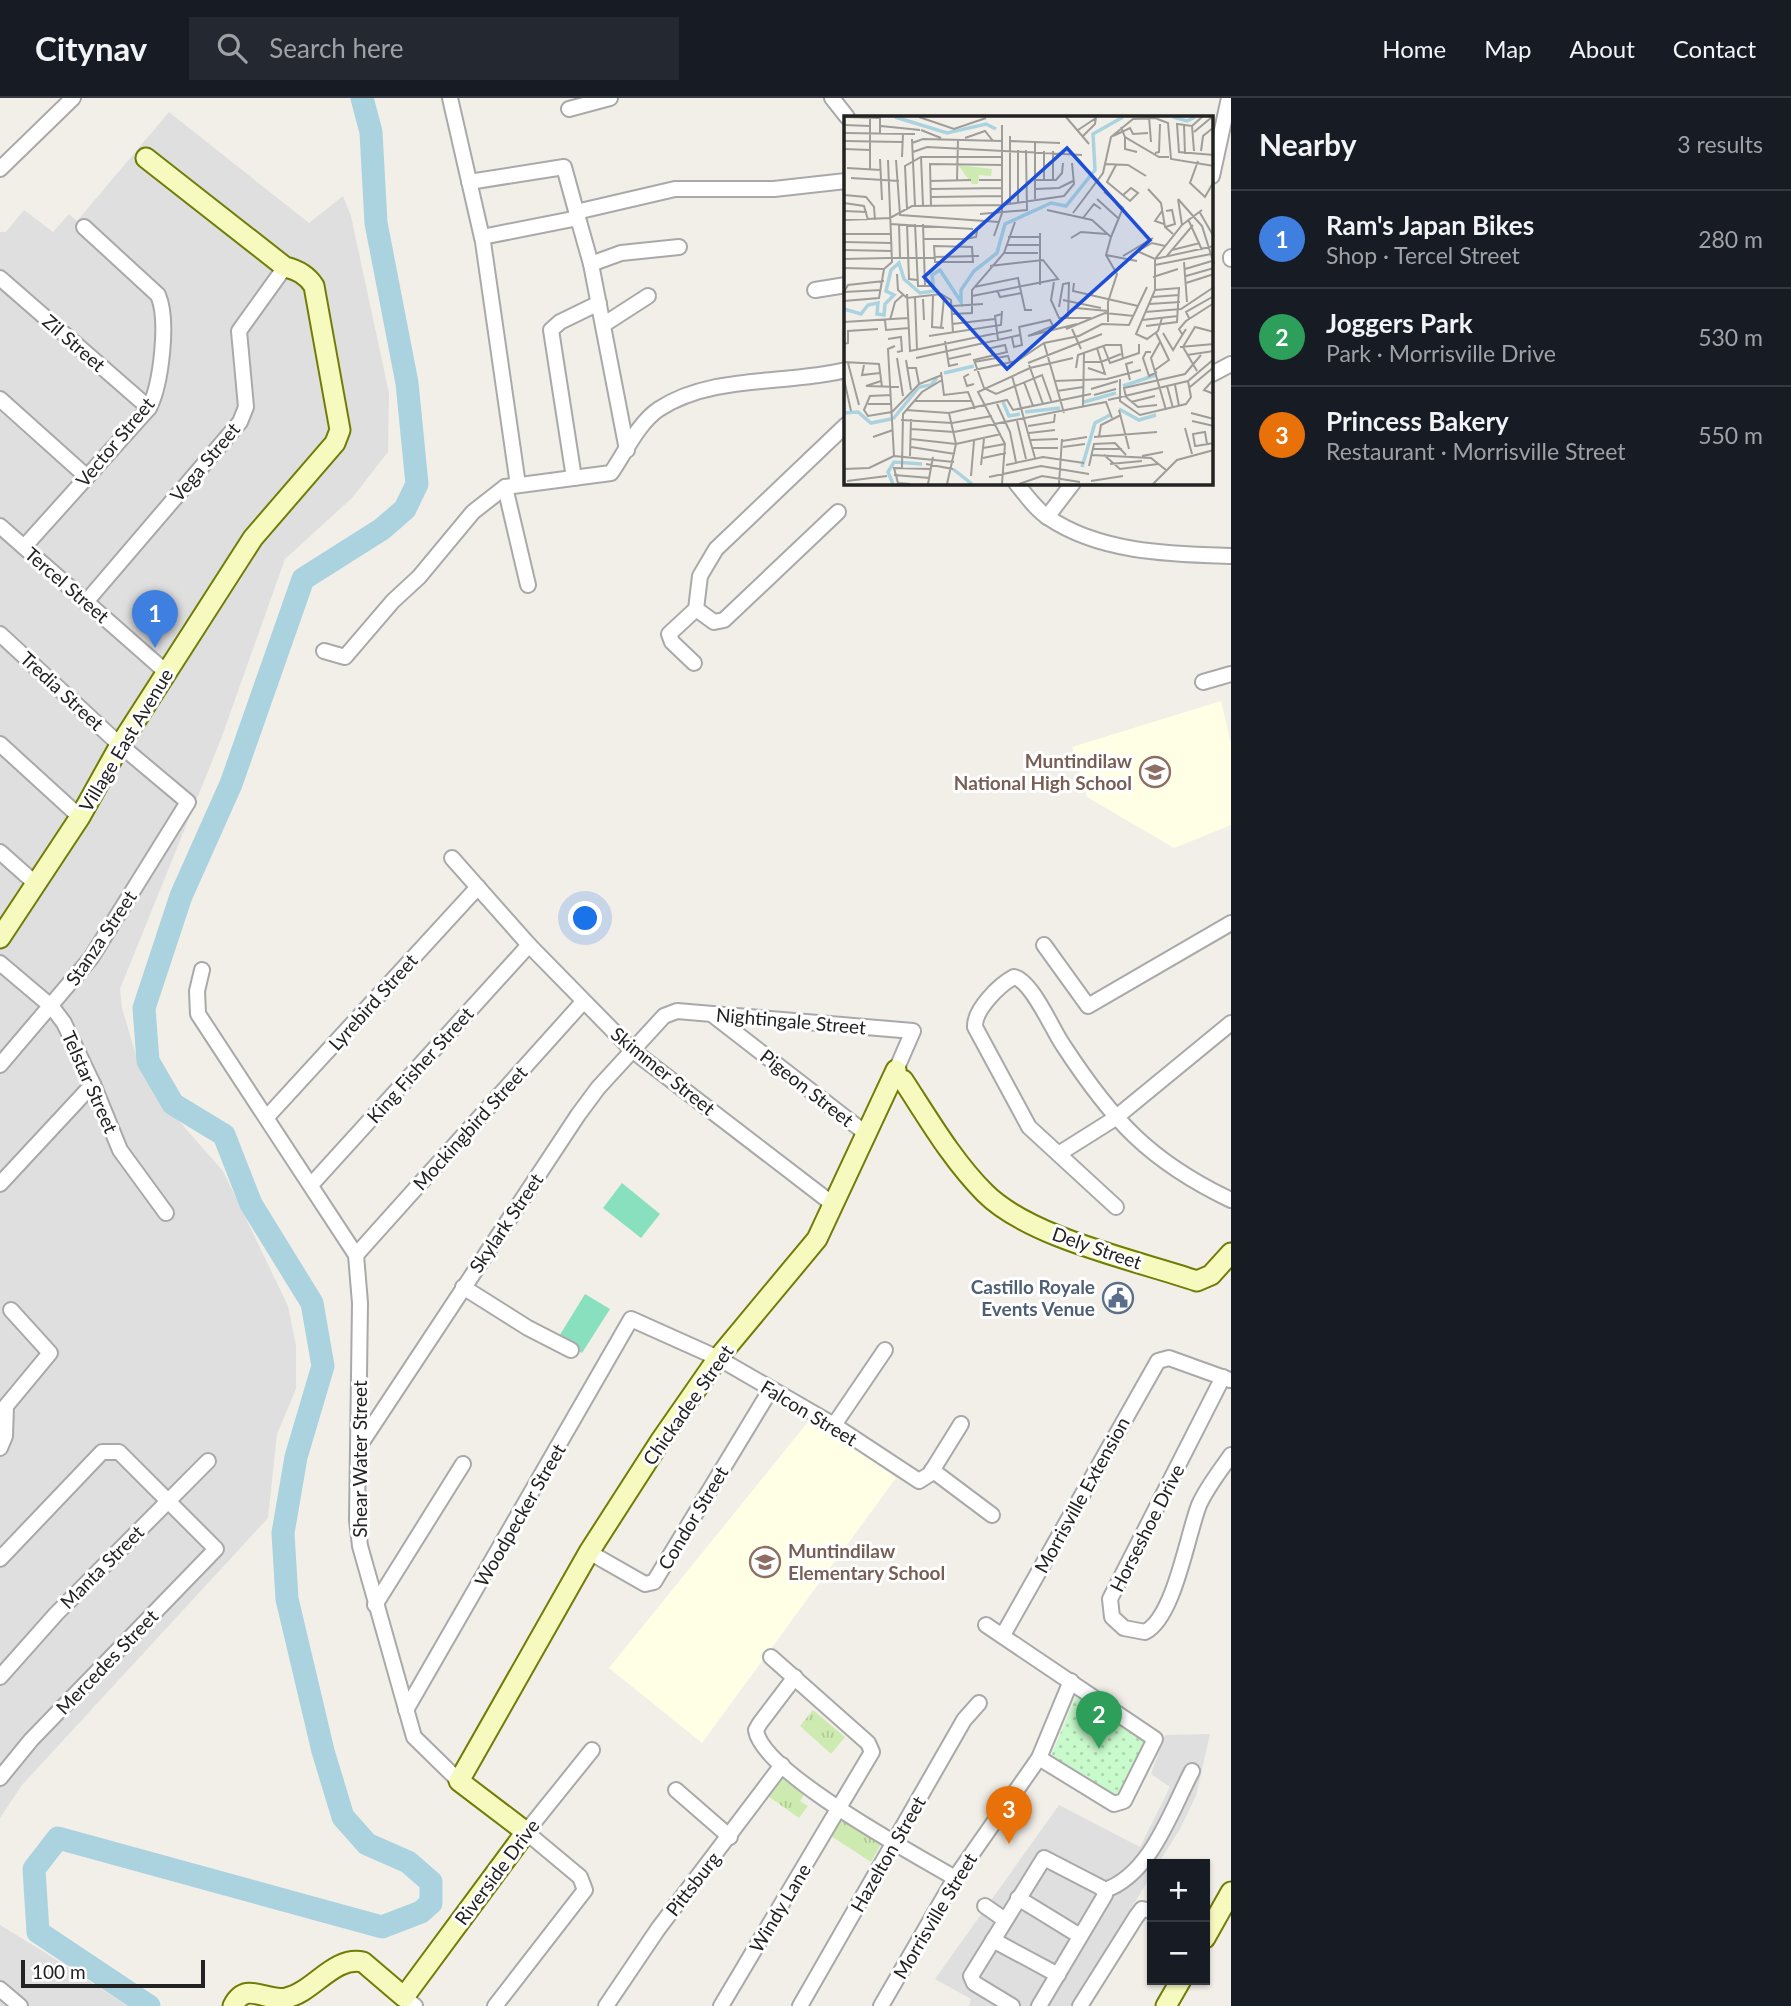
<!DOCTYPE html>
<html lang="en">
<head>
<meta charset="utf-8">
<style>
  body { margin:0; font-family:Lato,sans-serif; background:#242831; color:#f1f3f6 }
  .controls { position:absolute; right:21px; bottom:21px; display:grid; overflow:hidden; border-radius:0px; box-shadow:0 2px 5px #0004 }
  .controls button { width:63px; height:63px; display:grid; place-items:center; padding:0; border:0; border-bottom:2px solid #363941; background:#171b24; color:#f1f3f6; font:35px sans-serif }
  .scale { position:absolute; left:21px; bottom:18px; width:184px; box-sizing:border-box; padding-left:7px; border:4px solid #222; border-top:0; font-size:19px; line-height:24px; white-space:nowrap; color:#222; -webkit-text-stroke:5px #fff; paint-order:stroke }
  .you { position:absolute; left:586px; top:821px; width:24px; height:24px; margin:-18px; border:5px solid #fff; border-radius:50%; background:#1a73e8; box-shadow:0 0 0 10px #1a73e833 }
  .badge { display:grid; place-items:center; width:46px; height:46px; border-radius:50%; background:#d40000; color:#fff; font-size:23px; font-weight:700 }
  .pin { position:absolute; translate:-50% -58px; filter:drop-shadow(0 2px 4px #0008) }
  .pin::after { content:''; position:absolute; top:37px; width:24px; height:21px; background:inherit; clip-path:polygon(0 0,100% 0,50% 100%) }
  .list { margin:0; padding:0; list-style:none }
  h2 { display:flex; justify-content:space-between; align-items:center; height:91px; margin:0; padding:0 28px; font-size:30px }
  h2 small { font-size:23px; font-weight:400; color:#9ea1a6 }
  .list li { display:grid; grid-template-columns:46px 1fr auto; gap:21px; align-items:center; box-sizing:border-box; height:98px; padding:0 28px; border-top:2px solid #363941 }
  .list b { display:block; font-size:26px; white-space:nowrap }
  .list p { margin:0; font-size:23px; white-space:nowrap; color:#9ea1a6 }
  .list em { font-size:23px; font-style:normal; color:#9ea1a6 }
  .icon { flex:none; width:38px; height:38px; fill:none; stroke:currentColor; stroke-width:2; stroke-linecap:round; stroke-linejoin:round }
  .map { position:relative; flex:none; width:1231px; height:1908px; overflow:hidden }
  header { display:flex; align-items:center; gap:42px; box-sizing:border-box; height:98px; padding:0 35px; background:#171b24; border-bottom:2px solid #363941 }
  header strong { font-size:33px }
  nav { display:flex; gap:38px; margin-inline-start:auto; font-size:24px }
  .search { width:490px; height:63px; background:#242831; display:flex; align-items:center; gap:18px; box-sizing:border-box; padding:0 24px; border-radius:0px; color:#9ea1a6; font-size:26px }
  main { display:flex }
  aside { flex:1; background:#171b24 }
  .map>svg:first-child { display:block }
  .residential { fill:#e0dfdf }
  .education { fill:#ffffe5 }
  .grass { fill:url(#grass-tufts) }
  .park { fill:url(#park-dots) }
  .pitch { fill:#88e0be }
  .lines { fill:none; stroke-linecap:round; stroke-linejoin:round }
  .river { stroke:#aad3df; stroke-width:23 }
  .street-casing { stroke:#a9a9a9; stroke-width:18 }
  .secondary-casing { stroke:#707d05; stroke-width:23 }
  .street { stroke:#fff; stroke-width:14 }
  .secondary { stroke:#f7fabf; stroke-width:19 }
  .labels { text-anchor:middle; stroke-width:6; stroke-linejoin:round; paint-order:stroke }
  .street-label { font-size:19px; fill:#222; stroke:#fff }
  .education-label { font-size:19px; font-weight:bold; fill:#785e54; stroke:#fff; text-anchor:end }
  .service-label { font-size:19px; font-weight:bold; fill:#4e5e75; stroke:#fff; text-anchor:end }
  .inset-river { fill:none; stroke:#aad3df; stroke-width:3.5 }
  .inset-road { fill:none; stroke:#9f9d99; stroke-width:2 }
  .view { fill:#1d4ed8; fill-opacity:0.15; stroke:#1d4ed8; stroke-width:3.5 }
  .inset-edge { fill:none; stroke:#222; stroke-width:3.5 }
</style>
</head>
<body>
<header>
<strong>Citynav</strong>
<div class="search"><svg class="icon" aria-label="search" viewBox="0 0 24 24"><circle cx="10" cy="10" r="6"/><path d="M15 15l6 6"/></svg>Search here</div>
<nav><a>Home</a><a>Map</a><a>About</a><a>Contact</a></nav>
</header>
<main>
<div class="map">
<svg width="1231" height="1908" viewBox="0 0 1231 1908">
  <defs>
    <pattern id="grass-tufts" width="24" height="20" patternUnits="userSpaceOnUse" patternTransform="scale(1.75)"><rect width="24" height="20" fill="#cdebb0"/><path d="M3 7l-1-3M5 7V3M7 7l1-3M15 17l-1-3M17 17v-4M19 17l1-3" fill="none" stroke="#b0c997"/></pattern>
    <pattern id="park-dots" width="8" height="8" patternUnits="userSpaceOnUse" patternTransform="scale(1.75)"><rect width="8" height="8" fill="#c8facc"/><path d="M2 2h.1M6 6h.1" fill="none" stroke="#acd6af" stroke-width="1.8" stroke-linecap="round"/></pattern>
  </defs>
  <rect width="100%" height="100%" fill="#f2efe9"/>
  <g class="residential">
    <polygon points="169,14 309,125 343,98 351,118 389,295 388,354 352,400 285,461 221,641 120,891 122,910 139,967 171,1014 223,1073 288,1208 296,1248 296,1291 277,1336 268,1420 22,1687 0,1720 0,134 6,134 24,112 53,134 69,116 77,123"/>
    <polygon points="1210,1636 1196,1698 1180,1731 1158,1766 1152,1766 1152,1776 1072,1908 969,1908 971,1901 935,1881 1059,1707 1140,1749 1170,1689 1151,1676 1165,1637"/>
    <polygon points="0,1827 44,1854 128,1908 0,1908"/>
  </g>
  <g class="education">
    <polygon points="1221,603 1231,646 1231,727 1174,750 1087,699 1072,649"/>
    <polygon points="812,1319 896,1380 702,1645 609,1570"/>
  </g>
  <g class="grass">
    <polygon points="813,1612 845,1639 831,1656 800,1628"/>
    <polygon points="781,1675 806,1694 800,1703 808,1708 799,1720 765,1696"/>
    <polygon points="841,1720 881,1746 871,1764 831,1738"/>
  </g>
  <polygon class="park" points="1078,1594 1150,1643 1116,1700 1051,1658"/>
  <g class="pitch">
    <polygon points="622,1085 660,1116 641,1140 603,1110"/>
    <polygon points="585,1196 610,1211 582,1255 558,1240"/>
  </g>
  <g class="lines">
    <polyline class="river" points="149,1908 38,1834 34,1771 58,1740 382,1829 421,1814 431,1805 431,1784 408,1764 367,1746 343,1719 323,1653 287,1501 283,1435 296,1359 323,1268 312,1205 251,1106 224,1037 173,1006 148,963 144,910 181,798 231,686 303,481 382,431 405,411 417,386 407,285 376,125 371,34 362,0"/>
    <g class="street-casing">
      <g id="street">
        <polyline points="450,0 483,144 518,387"/>
        <polyline points="832,0 847,19"/>
        <polyline points="569,11 610,0"/>
        <polyline points="0,71 73,0"/>
        <polyline points="1212,78 1229,0"/>
        <polyline points="469,84 564,69 578,120"/>
        <polyline points="576,114 675,91 774,91 846,83"/>
        <polyline points="482,139 578,120 591,166"/>
        <polyline points="1231,161 1231,159"/>
        <polyline points="0,180 149,310"/>
        <polyline points="815,192 846,187"/>
        <polyline points="603,227 648,198"/>
        <polyline points="1212,276 1231,266"/>
        <polyline points="0,301 87,379"/>
        <polyline points="627,352 591,166 621,155 679,149"/>
        <polyline points="574,380 551,232 560,224 599,205"/>
        <path d="M1016,385C1026,397 1036,412 1049,420C1101,455 1171,456 1231,458"/>
        <polyline points="505,389 528,487"/>
        <polyline points="1047,419 1073,385"/>
        <polyline points="0,428 166,574"/>
        <path d="M24,449L149,310C161,287 169,222 158,197L84,129"/>
        <polyline points="86,504 240,324 246,309 239,233 285,169"/>
        <polyline points="696,511 714,524 724,522 838,414"/>
        <polyline points="0,536 120,647 188,704 91,860 0,967"/>
        <path d="M324,553L345,559L393,503L419,479L473,414L505,389L611,375C625,355 638,325 659,311C713,276 786,287 846,272"/>
        <polyline points="694,565 672,544 669,536 696,511 700,478 716,451 846,327"/>
        <polyline points="1203,584 1231,576"/>
        <polyline points="0,646 80,719"/>
        <polyline points="0,754 36,786"/>
        <polyline points="452,760 529,847 632,952 834,1107"/>
        <polyline points="1044,847 1088,908 1231,825"/>
        <polyline points="0,865 52,909 64,925 93,986 120,1052 166,1115"/>
        <polyline points="202,872 197,893 198,916 356,1157 360,1205 357,1422 360,1448 414,1639 459,1683"/>
        <polyline points="714,918 868,1037"/>
        <polyline points="267,1019 478,789"/>
        <polyline points="1060,1055 1114,1021 1231,925"/>
        <polyline points="0,1086 93,986"/>
        <polyline points="311,1087 529,847"/>
        <path d="M1116,1109L1029,1029L975,929C974,912 999,887 1014,879C1032,883 1052,931 1063,947C1112,1022 1149,1063 1231,1102"/>
        <polyline points="356,1157 583,904"/>
        <polyline points="463,1189 528,1230 571,1252"/>
        <path d="M1223,1279L1110,1501L1112,1519L1124,1530L1145,1534C1174,1520 1187,1438 1199,1407C1207,1389 1220,1373 1231,1357"/>
        <polyline points="834,1327 885,1252"/>
        <polyline points="360,1347 578,1017 598,990 664,918 677,913 913,933 896,972 902,980"/>
        <polyline points="0,1350 5,1338 6,1308 50,1255 11,1212"/>
        <polyline points="932,1372 992,1417"/>
        <polyline points="589,1454 645,1486 654,1484 771,1291"/>
        <polyline points="0,1461 102,1354 119,1354 216,1451 31,1642 0,1680"/>
        <polyline points="375,1507 463,1366"/>
        <polyline points="986,1527 1155,1641 1124,1703 1114,1706 1039,1660"/>
        <polyline points="1003,1537 1158,1263 1169,1260 1230,1282"/>
        <polyline points="0,1579 56,1516 208,1363"/>
        <path d="M795,1579L760,1625L756,1632C761,1674 916,1757 955,1780"/>
        <polyline points="406,1612 631,1221 718,1260 834,1327 919,1383 930,1376 961,1326"/>
        <polyline points="676,1692 730,1739"/>
        <path d="M1105,1792C1151,1776 1171,1713 1192,1673"/>
        <polyline points="1018,1800 1080,1838"/>
        <polyline points="985,1808 1005,1822"/>
        <polyline points="993,1842 1058,1877"/>
        <polyline points="0,1891 20,1908"/>
        <polyline points="404,1899 415,1908"/>
        <polyline points="495,1908 585,1792 580,1779 526,1734 592,1652"/>
        <polyline points="606,1908 658,1831 782,1667"/>
        <polyline points="721,1908 872,1654 868,1645 771,1559"/>
        <polyline points="800,1908 964,1622 979,1605"/>
        <polyline points="881,1908 955,1780 1039,1660 1071,1583"/>
        <polyline points="1012,1908 974,1885 971,1878 1044,1760 1102,1790 1105,1797 1039,1908"/>
        <polyline points="1080,1908 1136,1819 1142,1811 1152,1813"/>
      </g>
    </g>
    <g class="secondary-casing">
      <g id="secondary">
        <path d="M0,840L80,719L120,647L253,440L335,345L340,332L314,188C307,177 298,172 285,169L146,60"/>
        <path d="M903,982C928,1020 952,1062 985,1095C1030,1140 1135,1162 1197,1183L1211,1177L1231,1155"/>
        <polyline points="1205,1840 1231,1794"/>
        <path d="M233,1908C246,1882 265,1904 286,1900C314,1894 333,1858 363,1864L404,1899L526,1734L459,1683L589,1454L661,1342L718,1260L817,1141L896,972"/>
        <polyline points="1166,1908 1181,1882"/>
      </g>
    </g>
    <use href="#street" class="street"/>
    <use href="#secondary" class="secondary"/>
  </g>
  <defs>
    <g id="school-ring" transform="scale(1.575)"><circle r="9.5" fill="#fff" stroke="#8d6e63" stroke-width="1.5"/><path d="M0-5L7-2L0 1L-7-2ZM-4 1L0 2.5L4 1V4Q0 6-4 4Z" fill="#8d6e63"/></g>
    <g id="civic-ring" transform="scale(1.575)"><circle r="9.5" fill="#fff" stroke="#5c6f8a" stroke-width="1.5"/><path d="M-.6-6.5H3V-4.5H.6V-3L4-1V1h2V6H-6V1h2V-1L-.6-3ZM-1.2 2.5V6h2.4V2.5Z" fill="#5c6f8a"/></g>
  </defs>
  <g fill-rule="evenodd">
    <use href="#school-ring" x="1155" y="674"/>
    <use href="#civic-ring" x="1118" y="1200"/>
    <use href="#school-ring" x="765" y="1464"/>
  </g>
  <g class="labels">
    <g class="street-label">
      <text transform="translate(74 245) rotate(41)" y="7">Zil Street</text>
      <text transform="translate(115 344) rotate(-50)" y="7">Vector Street</text>
      <text transform="translate(205 364) rotate(-50)" y="7">Vega Street</text>
      <text transform="translate(67 487) rotate(41)" y="7">Tercel Street</text>
      <text transform="translate(62 593) rotate(43)" y="7">Tredia Street</text>
      <text transform="translate(126 642) rotate(-59)" y="7">Village East Avenue</text>
      <text transform="translate(101 840) rotate(-56)" y="7">Stanza Street</text>
      <text transform="translate(373 904) rotate(-48)" y="7">Lyrebird Street</text>
      <text transform="translate(791 923) rotate(5)" y="7">Nightingale Street</text>
      <text transform="translate(420 967) rotate(-48)" y="7">King Fisher Street</text>
      <text transform="translate(663 973) rotate(39)" y="7">Skimmer Street</text>
      <text transform="translate(90 984) rotate(66)" y="7">Telstar Street</text>
      <text transform="translate(807 990) rotate(38)" y="7">Pigeon Street</text>
      <text transform="translate(470 1030) rotate(-48)" y="7">Mockingbird Street</text>
      <text transform="translate(506 1125) rotate(-56)" y="7">Skylark Street</text>
      <text transform="translate(1097 1150) rotate(19)" y="7">Dely Street</text>
      <text transform="translate(688 1307) rotate(-55)" y="7">Chickadee Street</text>
      <text transform="translate(809 1315) rotate(31)" y="7">Falcon Street</text>
      <text transform="translate(360 1361) rotate(-90)" y="7">Shear Water Street</text>
      <text transform="translate(1082 1397) rotate(-61)" y="7">Morrisville Extension</text>
      <text transform="translate(520 1417) rotate(-60)" y="7">Woodpecker Street</text>
      <text transform="translate(693 1420) rotate(-59)" y="7">Condor Street</text>
      <text transform="translate(1147 1430) rotate(-63)" y="7">Horseshoe Drive</text>
      <text transform="translate(102 1469) rotate(-45)" y="7">Manta Street</text>
      <text transform="translate(107 1564) rotate(-46)" y="7">Mercedes Street</text>
      <text transform="translate(888 1756) rotate(-60)" y="7">Hazelton Street</text>
      <text transform="translate(497 1774) rotate(-53)" y="7">Riverside Drive</text>
      <text transform="translate(693 1786) rotate(-52)" y="7">Pittsburg</text>
      <text transform="translate(780 1810) rotate(-59)" y="7">Windy Lane</text>
      <text transform="translate(935 1818) rotate(-59)" y="7">Morrisville Street</text>
    </g>
    <g class="education-label">
      <text x="1132" y="670">Muntindilaw<tspan x="1132" dy="22">National High School</tspan></text>
      <text x="788" y="1460" text-anchor="start">Muntindilaw<tspan x="788" dy="22">Elementary School</tspan></text>
    </g>
    <g class="service-label">
      <text x="1095" y="1196">Castillo Royale<tspan x="1095" dy="22">Events Venue</tspan></text>
    </g>
  </g>
  <g transform="translate(844 18)">
    <rect width="369" height="369" fill="#f2efe9"/>
    <path d="M114,49L148,53L147,60L135,59L134,68H128Z" fill="#cdebb0"/>
    <path class="inset-river" d="M51,1L103,17L142,8L152,13M329,1L343,5L351,1M0,193L17,198L24,189L34,187L33,198L40,199L41,188L50,179L42,175L47,154L55,147L60,163L76,177L90,175L88,159L96,154L117,186V174L130,155L153,137L161,108L207,87L222,90L251,54L249,18L279,1M100,257L130,250M279,270L312,259M159,286L165,300L176,298M240,286L272,277M275,293L295,304L312,299M181,296L216,292M0,297L14,296L27,307L47,303M49,303L75,271L87,269L93,262M238,351L251,307L266,299M109,353L128,368M49,368L44,356L50,346L78,348"/>
    <path class="inset-road" d="M0,1L36,2V18M75,1L110,13L142,2M222,1L245,28M305,1L307,26M358,1L348,10L333,8L335,36L370,39M0,9L26,10M340,9L341,38M37,10L76,14M348,10L350,35M277,11L281,21L315,41H325M77,14L97,22M234,14L252,2M350,16L368,1M0,17L71,18M166,20V88M239,20L251,8L252,1M269,20L286,12L289,18L304,17M281,21V33L293,36M121,22L141,15L149,25M68,23L71,90M0,25L58,26M167,25L216,27M191,26V83M68,27L79,23L158,25M0,33L26,34M174,34V87M209,35V64M357,35L359,20L370,11M69,36L83,31L238,39M311,37L315,36L316,8M58,41L59,18M77,41L79,89M36,43L38,84M52,44L56,99L155,106M354,45L346,67L361,81L370,65M261,48L284,49L302,60M272,49L263,66L286,85L294,77L287,72L279,79M3,52L37,54M26,53V2M7,62L55,65M113,64L114,24M135,64H158M191,64H212L218,57L219,47M200,64V35M86,65L127,64M87,73L158,72M191,73L215,72L229,65M304,73L317,87L321,111L329,118M260,76L279,92L267,121M0,79L22,81L30,91L31,104M87,81L158,80M253,83L275,103M334,83L358,110L370,148M334,83L338,109M0,87L20,90L24,104M87,89L86,48L158,49M63,93L61,50L77,41H158M203,94L248,104L267,121L262,139L273,158L264,186V206M0,95L23,96M318,95L311,105L320,108M355,95L370,121M229,97L259,57L267,21L289,3L311,2L324,7L327,43L370,50M136,98L183,94L182,34M239,102L250,88L257,93M344,103L358,134M0,104L46,102L68,90L158,89L220,80L230,68L228,47M46,108L129,113M55,108L56,142M63,108L65,163L73,164M71,108L74,170H87M79,108L81,170M321,111L331,108L328,94L322,95M0,118H47M150,120L158,97V9M164,121H196M227,122L237,116L263,118M80,123H122L132,121L133,115M0,126L47,127M162,129H195M90,130L128,131L129,146H91ZM0,134L48,135M328,134L356,127M293,135L311,143L370,130M294,135L308,127L321,130M160,137H194M262,139L293,145M279,140L309,122M322,141L349,109M0,143L135,140M340,146L343,186M311,149L367,138M0,152L40,153L48,146L44,44M341,153L368,145M53,158L54,174L63,182L97,178L107,184L109,217M342,160L370,152M309,161L334,153M210,166L207,184L215,202H247M230,167L229,175L294,190M342,167L370,158M196,169V117M130,171L174,162L181,194H188M153,174L156,181L178,177M0,176L4,169L40,165M0,176L37,174M63,178L66,235L168,214M89,180L88,211L100,212M128,180L214,163L199,144L146,150M308,181L335,179M71,182L73,234M79,183L80,204M219,184L257,192M0,185L35,182L40,153M305,188L336,186M108,190L139,188M215,191L219,168L225,167L224,202M232,192L264,195M301,196L337,193L370,171M108,198L128,197V174L160,137L171,106M318,202L314,215L303,223L292,218L311,174V143L338,109L358,94M345,202L342,196L370,180M41,204L42,214L65,212M46,204L51,186L59,179M298,204L334,200M0,206L64,202M108,208L151,203M209,210L184,220L233,208M302,210L333,206L335,172L311,174M175,211L206,204L209,210M97,212L100,182M222,213L261,197L290,200M228,213L237,233M319,217L329,234L342,213M338,218L335,213L342,205L370,187M85,220L157,209L158,195M168,222L170,231L178,229L175,210M44,223L57,221L58,235L53,236M154,224L151,200L158,198M101,225L105,250L114,248M316,226L307,242L322,294M200,227L220,297M0,228L4,227V215L34,213M259,229L266,247L295,237V228M336,231L370,228M339,231L351,211L370,216M339,231L353,255M307,236H302L299,242L305,260L313,256M343,239L370,235M53,242L59,280M72,242L176,219M104,243L127,238M62,244L67,274M0,246L35,248L38,271M130,246L164,240L166,246M240,246H257L277,238M4,247L15,289M184,247L258,218M20,249L18,259L36,257M185,249L199,288M64,252H72L75,268M232,252L234,239L262,229H277L279,243M244,252L261,258L253,232M130,254L173,245L200,227L235,220L258,208L285,209L303,171M311,254L325,244L312,217M97,256L100,279L124,276L131,293M125,258L120,261L123,270L130,268M168,260L191,342M0,263L7,295M276,263V285L296,299L342,288L347,281L344,265M370,263L360,274L370,278M286,264L282,248L289,246M37,265L22,270L55,271M210,265L263,263L297,254M180,266L189,290M331,269L335,290M323,270L329,292M346,271L370,251M140,272L130,244L163,236L161,229L147,232L148,239M140,272L152,278L198,259L208,287M247,273L274,265M213,275L239,271M47,279L26,280L20,294L24,300L48,296M250,279L272,273M264,284L344,265L370,243M70,285H127M287,286L311,280M24,288H47M153,288L166,316L172,346M313,289L294,291L282,281L280,272L341,258L357,239M239,291L240,237M62,294L105,297L163,284L169,294L247,278M275,294L285,333M48,296L75,268L98,259M347,297L370,303M57,304L108,307L148,300M173,305L182,343M348,305L370,310M184,310L210,306L211,298M341,312L348,338M67,313L110,316L262,286L268,302M185,317L211,314M29,321L49,314M250,321L313,316M255,321L257,309L277,299M67,323L112,328L157,318M187,324L214,323M218,325L243,321M363,328L361,316L349,318L351,330H352L370,327M67,331L111,338M219,331L241,328M139,332L161,328M189,332H214M248,333H278M247,339L307,342L322,354M260,339L276,353L314,348M50,340L44,233L51,230M50,340L110,346M66,340L67,303M298,340L319,336M139,342L162,337M82,348L109,353M266,348L298,345M137,349L140,323M162,349L199,341L240,347M245,350L250,328L271,327L282,339M58,352L59,298L78,276L98,264M0,353L25,352L50,340M50,359L86,362M127,360L130,325M145,361L197,350L245,358M3,365L43,360M247,365L279,360M66,368L54,367L50,352L87,353M84,368L89,341M103,368L112,328L105,297M158,368L161,328L134,276L186,252L229,242M175,368L198,360L236,366M215,368L218,323M309,368L333,344L370,334"/>
    <path class="view" d="M223,32L306,124L163,253L80,161Z"/>
    <rect width="369" height="369" class="inset-edge"/>
  </g>
</svg>
<div class="controls">
<button>+</button>
<button>−</button>
</div>
<div class="scale">100 m</div>
<div class="you"></div>
<div class="pin badge" style="left:155px;top:550px;background:#3f7fe0">1</div>
<div class="pin badge" style="left:1099px;top:1651px;background:#2e9e5b">2</div>
<div class="pin badge" style="left:1009px;top:1746px;background:#e8710a">3</div>
</div>
<aside>
<h2>Nearby<small>3 results</small></h2>
<ul class="list">
<li><span class="badge" style="background:#3f7fe0">1</span><div><b>Ram's Japan Bikes</b><p>Shop · Tercel Street</p></div><em>280 m</em></li>
<li><span class="badge" style="background:#2e9e5b">2</span><div><b>Joggers Park</b><p>Park · Morrisville Drive</p></div><em>530 m</em></li>
<li><span class="badge" style="background:#e8710a">3</span><div><b>Princess Bakery</b><p>Restaurant · Morrisville Street</p></div><em>550 m</em></li>
</ul>
</aside>
</main>
</body>
</html>
